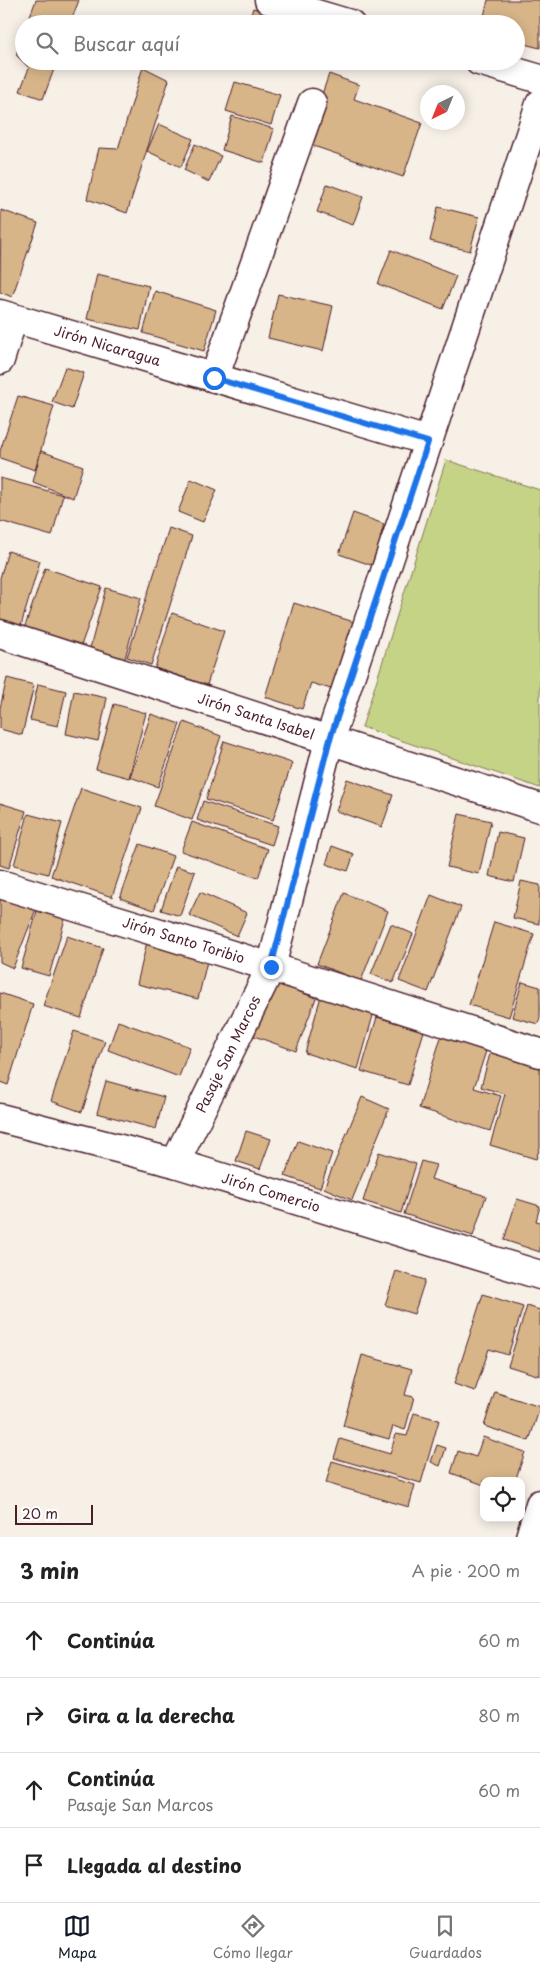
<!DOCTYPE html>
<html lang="es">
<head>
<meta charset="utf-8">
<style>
  body { margin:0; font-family:"Playpen Sans",sans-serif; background:#f6f6f6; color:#222 }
  .controls { position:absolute; right:15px; bottom:15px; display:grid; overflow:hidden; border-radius:10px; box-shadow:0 2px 12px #0003 }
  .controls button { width:45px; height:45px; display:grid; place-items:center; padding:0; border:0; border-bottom:1px solid #e0e0e0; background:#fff; color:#222; font:25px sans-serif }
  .compass { position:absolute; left:420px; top:85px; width:45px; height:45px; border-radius:50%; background:#fff; box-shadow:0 2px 12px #0003; rotate:223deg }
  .scale { position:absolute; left:15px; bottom:12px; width:78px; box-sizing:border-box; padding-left:5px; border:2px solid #4a1f2b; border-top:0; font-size:14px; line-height:18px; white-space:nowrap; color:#4a1f2b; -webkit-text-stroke:4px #fff; paint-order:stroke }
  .stop { position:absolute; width:15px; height:15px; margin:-11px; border:4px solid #1a73e8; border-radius:50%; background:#fff }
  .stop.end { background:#1a73e8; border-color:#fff; box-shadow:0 1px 5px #0008 }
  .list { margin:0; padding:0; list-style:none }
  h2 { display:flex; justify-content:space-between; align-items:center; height:65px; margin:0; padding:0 20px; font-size:21px }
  h2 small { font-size:16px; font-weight:400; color:#767676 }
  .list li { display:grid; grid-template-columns:32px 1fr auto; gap:15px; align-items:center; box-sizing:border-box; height:75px; padding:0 20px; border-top:1px solid #e0e0e0 }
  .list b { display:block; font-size:19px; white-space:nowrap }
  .list p { margin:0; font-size:16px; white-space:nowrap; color:#767676 }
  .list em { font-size:16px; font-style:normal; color:#767676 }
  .icon { flex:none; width:28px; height:28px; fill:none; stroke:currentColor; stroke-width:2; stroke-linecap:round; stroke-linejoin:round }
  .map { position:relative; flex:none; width:540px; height:1537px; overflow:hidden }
  .search { position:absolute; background:#fff; box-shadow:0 2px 12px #0003; left:15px; right:15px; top:15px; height:55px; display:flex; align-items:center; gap:12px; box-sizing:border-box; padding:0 18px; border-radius:28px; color:#767676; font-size:19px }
  .sheet { height:365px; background:#fff }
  nav { display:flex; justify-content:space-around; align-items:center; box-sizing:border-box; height:70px; border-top:1px solid #e0e0e0; background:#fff; font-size:14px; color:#767676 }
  nav a { display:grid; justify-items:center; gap:2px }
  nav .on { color:#111827 }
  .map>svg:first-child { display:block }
  .green { fill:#c5d387; stroke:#887959 }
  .building { fill:#d7b589; stroke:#4a1f2b }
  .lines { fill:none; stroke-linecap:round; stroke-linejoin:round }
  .minor-casing { stroke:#4a1f2b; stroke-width:31 }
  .minor { stroke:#fff; stroke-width:28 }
  .route { stroke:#1a73e8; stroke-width:6 }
  .labels { text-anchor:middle; stroke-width:4; stroke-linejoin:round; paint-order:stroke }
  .street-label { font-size:14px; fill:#4a1f2b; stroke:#fff }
</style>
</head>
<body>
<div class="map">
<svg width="540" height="1537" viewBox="0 0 540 1537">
  <rect width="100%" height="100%" fill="#f7f0e7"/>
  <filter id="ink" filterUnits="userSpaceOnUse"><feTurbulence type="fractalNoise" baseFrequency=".02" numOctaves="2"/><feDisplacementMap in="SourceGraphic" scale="10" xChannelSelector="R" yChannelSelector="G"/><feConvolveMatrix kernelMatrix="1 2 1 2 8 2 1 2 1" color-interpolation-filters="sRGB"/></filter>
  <g filter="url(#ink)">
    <polygon class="green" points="446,460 540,490 540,788 362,727"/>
    <g class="building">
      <polygon points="36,0 79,0 70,24 27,24"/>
      <polygon points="488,0 540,0 540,48 516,42 516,24 482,24"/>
      <polygon points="253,8 292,21 291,24 248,24"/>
      <polygon points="24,33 24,61 57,61 43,99 20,91 29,68 16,55"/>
      <polygon points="143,67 169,80 127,213 87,199 99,148 118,149"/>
      <polygon points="329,74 359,85 354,99 422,123 403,177 305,143"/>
      <polygon points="235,82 280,95 271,125 226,111"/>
      <polygon points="232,116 274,129 264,163 222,150"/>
      <polygon points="159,124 193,139 181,167 147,151"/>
      <polygon points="195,144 221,156 209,182 184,170"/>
      <polygon points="327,184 363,197 353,225 317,212"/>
      <polygon points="438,207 479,217 470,251 430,241"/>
      <polygon points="1,210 38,223 12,297 0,292"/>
      <polygon points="391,250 456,276 443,309 378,284"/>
      <polygon points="97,274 149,286 140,330 87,319"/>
      <polygon points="155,291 216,310 204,351 143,333"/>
      <polygon points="278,294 333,306 323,351 268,338"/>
      <polygon points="65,367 84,373 72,409 52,402"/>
      <polygon points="18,396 54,406 35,470 0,458 0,451"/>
      <polygon points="41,451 83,466 73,498 33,482"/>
      <polygon points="0,478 63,495 52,536 0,521"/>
      <polygon points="191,479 217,490 203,522 178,512"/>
      <polygon points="353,513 384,524 380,538 389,541 380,568 339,554"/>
      <polygon points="169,528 192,536 151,665 127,657"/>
      <polygon points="8,551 40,561 20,629 0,623 0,578"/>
      <polygon points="45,568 102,587 79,651 23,632"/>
      <polygon points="106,588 141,598 124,662 89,652"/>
      <polygon points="294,603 354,622 334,690 311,683 302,709 265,697"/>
      <polygon points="172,613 224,631 207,685 155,668"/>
      <polygon points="7,678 34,685 22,735 0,729 0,708"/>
      <polygon points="38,684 66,691 58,726 30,720"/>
      <polygon points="74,691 107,698 98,741 66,734"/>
      <polygon points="114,704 146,713 129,778 96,769"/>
      <polygon points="151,714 180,724 158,787 130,777"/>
      <polygon points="184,722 221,736 192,820 154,806"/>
      <polygon points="224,741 292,763 273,820 206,799"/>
      <polygon points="347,779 393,795 382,827 336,811"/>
      <polygon points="81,788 142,808 112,897 51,876"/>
      <polygon points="203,801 278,826 272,845 197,820"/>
      <polygon points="0,803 26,811 9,868 0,865"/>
      <polygon points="28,814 62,823 48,874 14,865"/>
      <polygon points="459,814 491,821 479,874 447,867"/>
      <polygon points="192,822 268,849 258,878 181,851"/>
      <polygon points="498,832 524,838 514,882 489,876"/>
      <polygon points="140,844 173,856 154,910 120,898"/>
      <polygon points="332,846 354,854 348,871 326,864"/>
      <polygon points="176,866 195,872 180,916 161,910"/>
      <polygon points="521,881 540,885 539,924 513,918"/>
      <polygon points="200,892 247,913 237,936 189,915"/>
      <polygon points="344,893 388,911 361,981 317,964"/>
      <polygon points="0,894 36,909 13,968 0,962"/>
      <polygon points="431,895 461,907 428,992 399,981"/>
      <polygon points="37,911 65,919 49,976 21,968"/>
      <polygon points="494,922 534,934 509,1017 469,1005"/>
      <polygon points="391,924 413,934 393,983 371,974"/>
      <polygon points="67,936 103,948 81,1018 43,1006"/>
      <polygon points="147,942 208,957 198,999 137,984"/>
      <polygon points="273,982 316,998 296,1051 254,1036"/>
      <polygon points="522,982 540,987 540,1018 538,1024 512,1017"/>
      <polygon points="0,993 33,1004 8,1085 0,1082"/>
      <polygon points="321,996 374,1012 358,1069 305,1053"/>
      <polygon points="377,1017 424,1031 408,1085 361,1071"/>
      <polygon points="118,1021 190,1047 179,1077 108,1050"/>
      <polygon points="74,1031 105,1041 82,1112 51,1101"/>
      <polygon points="442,1034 487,1048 474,1088 501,1096 490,1131 419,1108"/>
      <polygon points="491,1050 540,1065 540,1147 536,1159 490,1145 505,1094 481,1087"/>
      <polygon points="106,1081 164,1097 156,1129 97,1113"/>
      <polygon points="362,1097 389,1109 352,1200 324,1188"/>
      <polygon points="246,1131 271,1139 260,1169 236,1161"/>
      <polygon points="298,1141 332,1153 320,1188 285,1176"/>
      <polygon points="379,1152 416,1164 401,1213 363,1201"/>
      <polygon points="421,1161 436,1165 431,1179 486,1196 473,1236 404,1214"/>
      <polygon points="517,1199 540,1206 536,1221 540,1222 540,1252 504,1240"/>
      <polygon points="396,1271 425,1280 414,1314 385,1305"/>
      <polygon points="483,1294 523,1307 508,1355 489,1349 475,1391 454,1384"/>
      <polygon points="527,1306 540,1310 540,1376 508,1366"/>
      <polygon points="362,1355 412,1369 405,1395 414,1397 405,1430 393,1426 389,1439 343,1426"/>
      <polygon points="495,1392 540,1407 529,1441 484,1426"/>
      <polygon points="414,1413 439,1420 421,1483 334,1458 340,1439 390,1454 396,1434 407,1436"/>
      <polygon points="483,1437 525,1452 515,1481 484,1481 484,1485 451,1473 458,1451 476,1457"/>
      <polygon points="437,1445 446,1448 440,1466 431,1462"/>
      <polygon points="332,1461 415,1485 409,1507 326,1483"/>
    </g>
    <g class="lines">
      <g class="minor-casing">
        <g id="minor">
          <polyline points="269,0 350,24"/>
          <polyline points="479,61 540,79"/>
          <path id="s1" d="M0,314L428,441"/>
          <polyline points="0,360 13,318"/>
          <polyline points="214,378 312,103"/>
          <path id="s2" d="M0,634L540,808"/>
          <path id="s3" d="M0,884L271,967L540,1053"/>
          <path id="s4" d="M0,1118L175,1163L540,1275"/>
          <path id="s5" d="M175,1163L271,967L329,741L540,104"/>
          <polyline points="530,1537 540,1504"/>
        </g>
      </g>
      <use href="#minor" class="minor"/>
    </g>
  </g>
  <g class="lines" filter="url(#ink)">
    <polyline class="route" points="214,378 428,442 329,742 271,967"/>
  </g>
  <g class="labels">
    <g class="street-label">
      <text dy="5" stroke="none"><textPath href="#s1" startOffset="112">Jirón Nicaragua</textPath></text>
      <text dy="5" stroke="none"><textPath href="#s2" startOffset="269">Jirón Santa Isabel</textPath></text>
      <text dy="5" stroke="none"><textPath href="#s3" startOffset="192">Jirón Santo Toribio</textPath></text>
      <text dy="5" stroke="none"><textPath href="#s5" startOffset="121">Pasaje San Marcos</textPath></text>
      <text dy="5" stroke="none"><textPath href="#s4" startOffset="281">Jirón Comercio</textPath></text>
    </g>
  </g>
</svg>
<div class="controls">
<button><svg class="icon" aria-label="locate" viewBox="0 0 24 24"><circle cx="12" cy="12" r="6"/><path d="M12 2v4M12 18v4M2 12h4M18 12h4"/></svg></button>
</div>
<svg class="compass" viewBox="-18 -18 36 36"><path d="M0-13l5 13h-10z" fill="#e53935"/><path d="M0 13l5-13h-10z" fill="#767676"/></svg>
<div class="scale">20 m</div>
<div class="stop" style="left:214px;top:378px"></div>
<div class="stop end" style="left:271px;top:967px"></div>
<div class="search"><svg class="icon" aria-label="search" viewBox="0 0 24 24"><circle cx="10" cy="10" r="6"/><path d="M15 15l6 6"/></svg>Buscar aquí</div>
</div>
<section class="sheet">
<h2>3 min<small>A pie · 200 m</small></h2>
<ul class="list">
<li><svg class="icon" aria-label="ahead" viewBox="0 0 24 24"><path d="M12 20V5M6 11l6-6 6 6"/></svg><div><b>Continúa</b></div><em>60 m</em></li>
<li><svg class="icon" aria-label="right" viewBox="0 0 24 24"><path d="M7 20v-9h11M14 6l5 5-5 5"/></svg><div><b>Gira a la derecha</b></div><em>80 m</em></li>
<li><svg class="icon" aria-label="ahead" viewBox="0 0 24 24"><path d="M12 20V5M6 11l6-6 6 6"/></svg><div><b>Continúa</b><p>Pasaje San Marcos</p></div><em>60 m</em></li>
<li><svg class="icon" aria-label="arrive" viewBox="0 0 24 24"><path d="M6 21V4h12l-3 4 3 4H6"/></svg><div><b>Llegada al destino</b></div></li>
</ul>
</section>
<nav>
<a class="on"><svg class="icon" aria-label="map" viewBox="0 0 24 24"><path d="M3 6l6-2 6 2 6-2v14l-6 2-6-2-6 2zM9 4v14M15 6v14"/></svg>Mapa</a>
<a><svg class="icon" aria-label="directions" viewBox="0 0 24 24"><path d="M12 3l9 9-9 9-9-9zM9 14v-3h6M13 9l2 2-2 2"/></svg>Cómo llegar</a>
<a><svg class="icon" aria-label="saved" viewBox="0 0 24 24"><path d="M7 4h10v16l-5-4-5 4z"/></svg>Guardados</a>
</nav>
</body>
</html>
